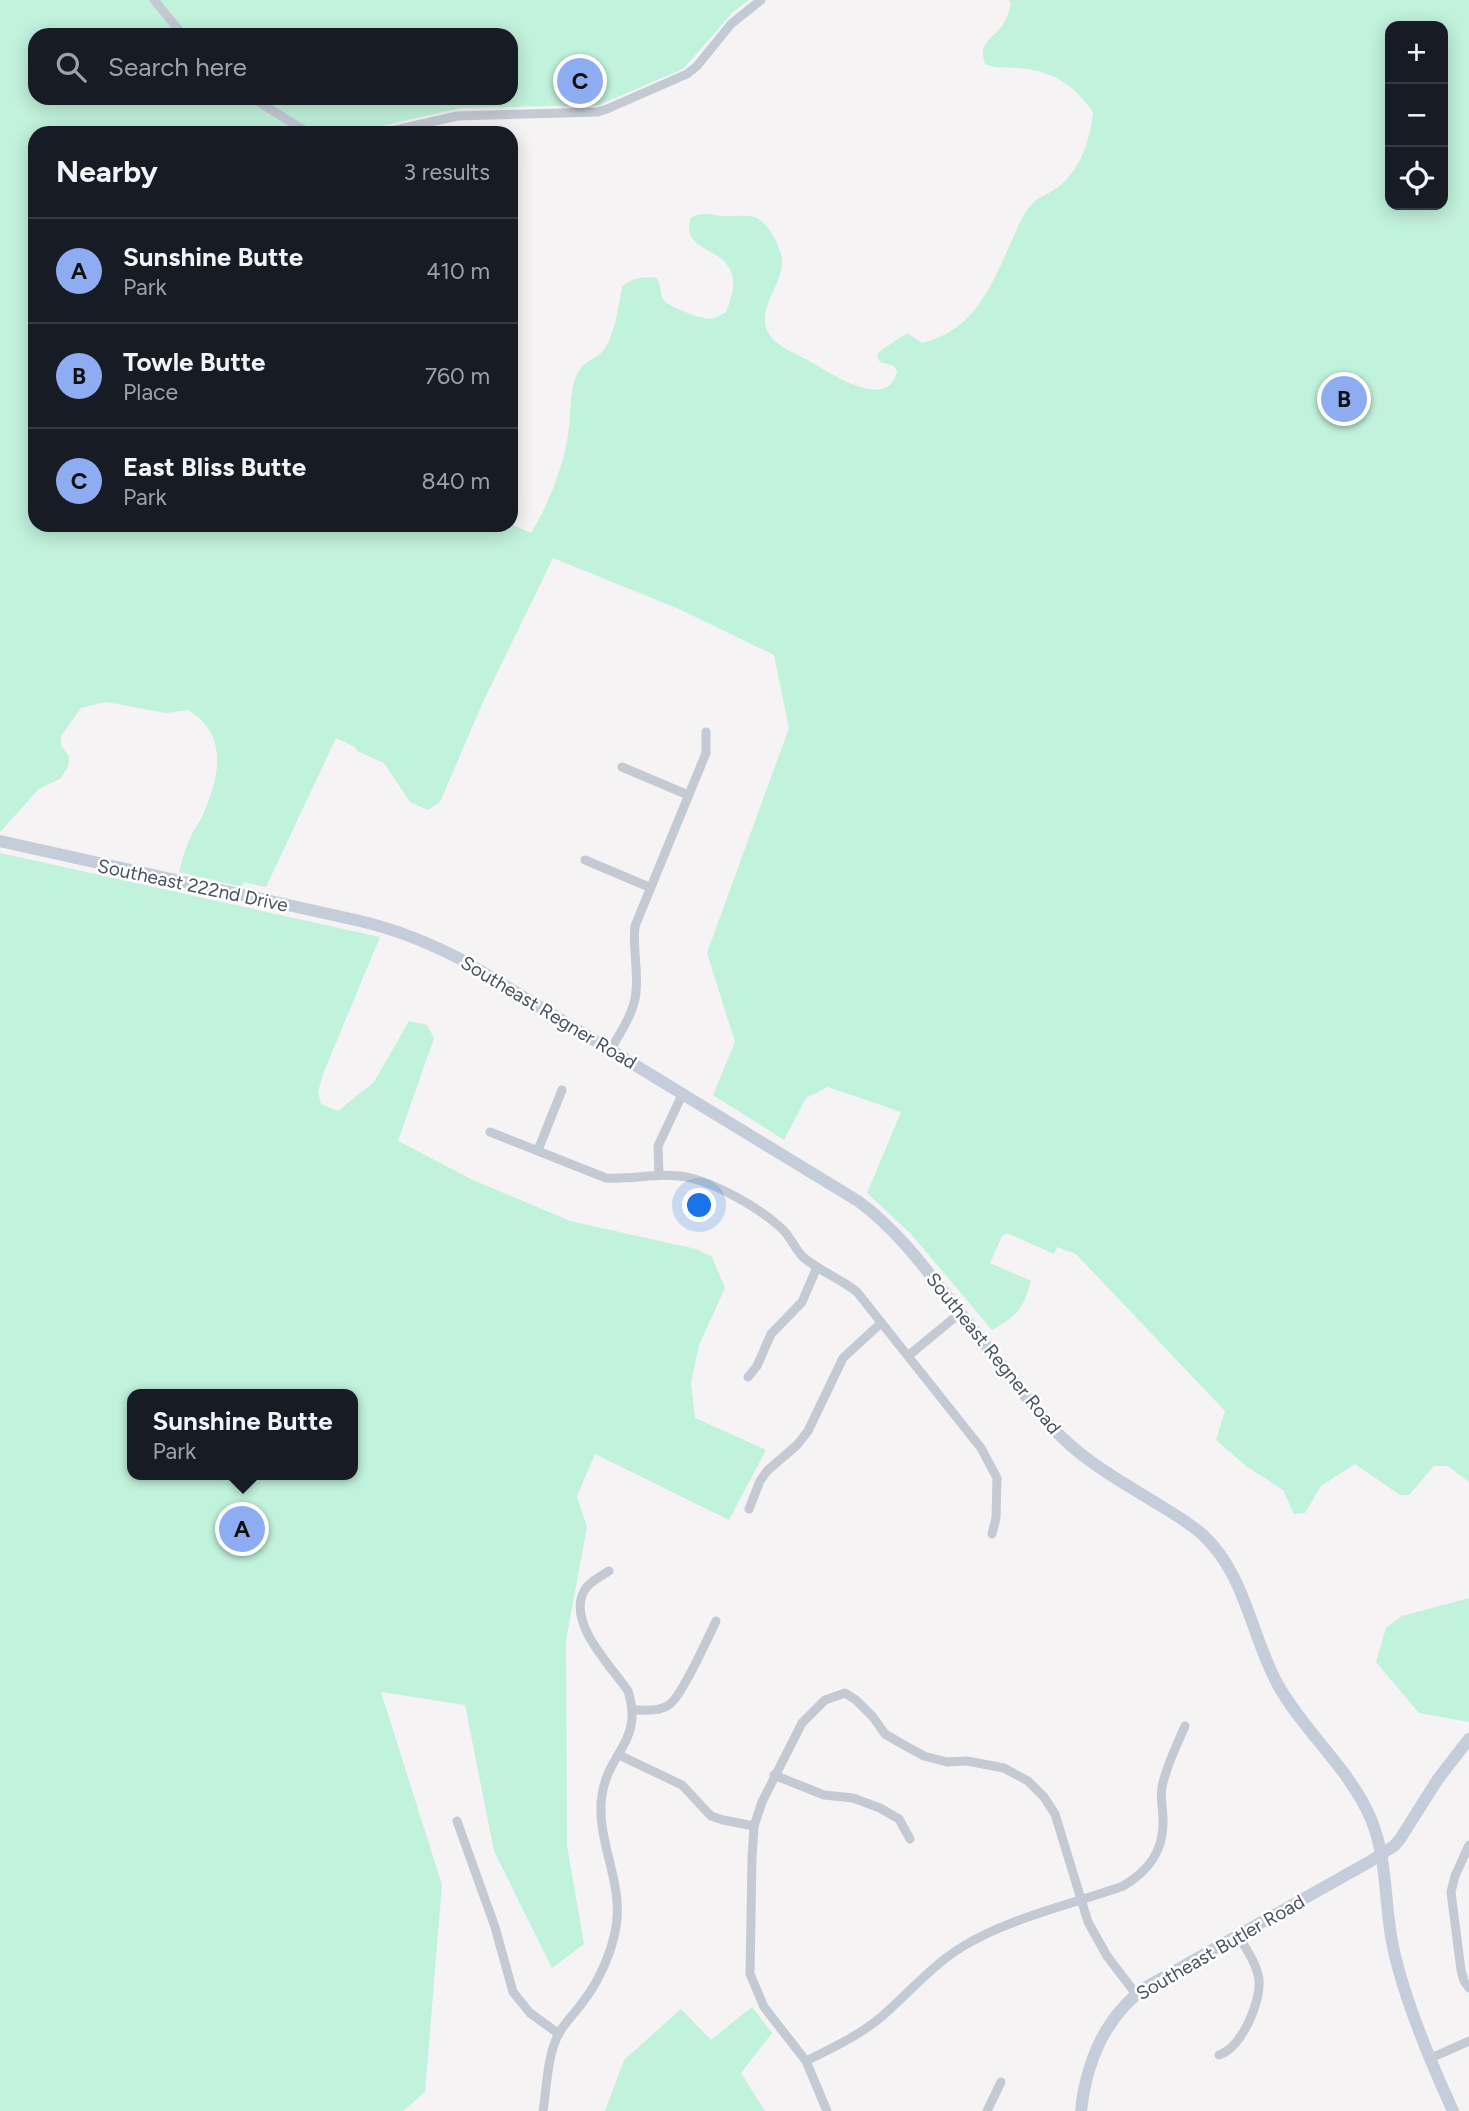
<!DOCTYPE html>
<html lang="en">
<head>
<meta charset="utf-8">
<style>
  body { margin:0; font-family:Figtree,sans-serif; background:#20242c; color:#f1f3f6 }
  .controls { position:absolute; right:21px; top:21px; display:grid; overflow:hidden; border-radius:14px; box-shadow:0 4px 18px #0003 }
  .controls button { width:63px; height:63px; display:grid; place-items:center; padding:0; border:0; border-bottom:2px solid #363941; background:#171b24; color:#f1f3f6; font:35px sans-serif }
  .you { position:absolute; left:700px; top:1206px; width:24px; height:24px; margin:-18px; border:5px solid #fff; border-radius:50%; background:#1a73e8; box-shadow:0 0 0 10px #1a73e833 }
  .badge { display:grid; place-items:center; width:46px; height:46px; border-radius:50%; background:#8eacf2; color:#111; font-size:23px; font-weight:700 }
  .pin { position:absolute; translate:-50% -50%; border:4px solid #fff; box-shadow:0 2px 7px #0006 }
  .popup { position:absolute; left:127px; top:1389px; width:231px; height:91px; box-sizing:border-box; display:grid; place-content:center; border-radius:14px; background:#171b24; filter:drop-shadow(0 2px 5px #0005); font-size:23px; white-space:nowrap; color:#9ea1a6 }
  .popup b { font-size:26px; color:#f1f3f6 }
  .popup::after { content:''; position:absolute; left:50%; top:100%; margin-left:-14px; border:14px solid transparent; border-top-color:#171b24 }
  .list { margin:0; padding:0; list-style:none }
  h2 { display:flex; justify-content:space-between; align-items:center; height:91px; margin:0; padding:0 28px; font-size:30px }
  h2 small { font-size:23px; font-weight:400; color:#9ea1a6 }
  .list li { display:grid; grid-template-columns:46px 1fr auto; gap:21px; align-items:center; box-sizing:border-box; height:105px; padding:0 28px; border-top:2px solid #363941 }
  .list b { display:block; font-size:26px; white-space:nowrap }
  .list p { margin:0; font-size:23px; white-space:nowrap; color:#9ea1a6 }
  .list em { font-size:23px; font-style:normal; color:#9ea1a6 }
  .icon { flex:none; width:38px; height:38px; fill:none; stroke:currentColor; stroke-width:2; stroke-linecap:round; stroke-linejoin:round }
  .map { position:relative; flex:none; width:1469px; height:2111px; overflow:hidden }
  .search { position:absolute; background:#171b24; box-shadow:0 4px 18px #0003; left:28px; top:28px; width:490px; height:77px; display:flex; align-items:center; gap:18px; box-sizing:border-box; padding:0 24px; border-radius:21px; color:#9ea1a6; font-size:26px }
  .panel { position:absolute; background:#171b24; box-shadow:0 4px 18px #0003; left:28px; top:126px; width:490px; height:406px; border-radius:21px }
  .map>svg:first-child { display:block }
  .green { fill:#c1f2db; fill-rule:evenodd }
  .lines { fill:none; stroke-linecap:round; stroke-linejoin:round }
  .street { stroke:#c3cad4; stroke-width:9 }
  .secondary { stroke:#c5cddb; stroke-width:12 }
  .labels { text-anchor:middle; stroke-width:5; stroke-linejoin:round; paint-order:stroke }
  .street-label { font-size:19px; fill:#495261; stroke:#fff }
</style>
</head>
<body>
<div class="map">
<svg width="1469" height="2111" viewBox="0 0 1469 2111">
  <rect width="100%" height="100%" fill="#f5f3f3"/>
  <g class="green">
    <path d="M0,0H749L733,12L683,69L599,105L461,108L364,130H339L328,133H35V525L511,524L531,533C550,502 565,463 569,427C571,410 570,389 577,374C582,363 593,360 601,353C614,341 619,304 622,287C631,278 646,276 657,278C661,285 660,293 663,299C667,307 702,319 710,319C716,318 721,315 726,312C757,239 676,262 691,218C702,211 710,215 722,216C732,217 744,214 754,217C767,220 781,247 782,260C784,284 752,313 771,337C780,348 799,355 811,362C830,373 889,413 897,371L894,366L880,362L877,356L880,351L907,333L922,343C976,330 992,284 1013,238C1017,229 1021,218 1027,210C1039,195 1044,197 1057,188C1081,170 1090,140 1093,112C1073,84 1054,71 1018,68C1006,67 997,69 985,64C977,39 996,39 1005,21C1008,16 1009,10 1011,5L1009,0H1469V1482L1448,1466H1434L1409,1495H1400L1355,1464L1321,1486L1305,1513L1294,1514L1283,1490L1246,1466L1216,1440L1225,1411L1076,1254L1057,1247L1054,1254L1007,1233L1002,1236L990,1263L1031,1281C1023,1309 1018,1315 992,1330L911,1234L867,1193L901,1112L828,1087L806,1098L784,1140L713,1095L735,1042L707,953L789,728L774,655L679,609L553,558L483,702L440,802L428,810L410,802L384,763L357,751L355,747L336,738L266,887L244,882L241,887L179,872C182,862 184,851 189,841C192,832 198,825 202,817C219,779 230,735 188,710L166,713L106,702L81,708L61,736V745L69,757L68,767L60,779L39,789L0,832ZM1390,26H1443V205H1390ZM35,35H511V98H35Z"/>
    <path d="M0,853L380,937L323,1074L318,1092L321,1104L338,1111L374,1082L409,1021L427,1025L434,1038L398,1141L473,1180L570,1221L696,1249L712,1257L725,1288L699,1345L691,1383L695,1418L766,1450L729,1520L595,1454L577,1496L587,1527L566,1640L567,1846L584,1944L552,1968L494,1851L465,1705L381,1692L442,1885L425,2092L403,2111H0ZM352,1394V1475H132V1394Z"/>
    <polygon points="1469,1598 1469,1722 1419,1713 1376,1662 1386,1628 1402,1616"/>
    <polygon points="752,2007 772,2033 741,2073 765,2111 605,2111 624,2060 681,2009 711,2040"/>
  </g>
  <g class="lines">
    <g class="street">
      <polyline points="154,0 183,35"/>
      <polyline points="252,98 309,133"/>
      <polyline points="382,133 457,116 598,112 607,109 687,74 697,66 731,24 761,0"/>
      <polyline points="622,767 688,795"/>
      <polyline points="585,860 649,887"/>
      <path d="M611,1049C620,1033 631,1017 635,999C640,975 632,950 635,926L706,753V732"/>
      <path d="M490,1132L606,1178C635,1180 662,1171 691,1178C719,1185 759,1208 780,1227C790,1235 794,1248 803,1257C819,1271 840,1278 857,1292L981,1448L997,1478L996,1518L992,1534"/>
      <polyline points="538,1150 562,1090"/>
      <polyline points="659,1174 658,1146 683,1093"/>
      <polyline points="908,1356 960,1313"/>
      <polyline points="748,1377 757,1366 771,1334 802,1302 817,1267"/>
      <polyline points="749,1509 760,1481 767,1471 797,1445 808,1431 843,1358 881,1323"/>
      <path d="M632,1710C645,1710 660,1712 670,1704C682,1695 708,1638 716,1621"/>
      <polyline points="619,1755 682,1785 711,1816 723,1820 754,1826"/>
      <polyline points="774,1775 824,1795 853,1798 880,1808 899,1819 910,1839"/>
      <polyline points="457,1821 495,1927 513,1992 530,2013 559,2034"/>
      <polyline points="1469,1845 1455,1876 1451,1892 1461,1970 1464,1981 1469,1988"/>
      <path d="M1219,2055C1241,2048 1261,2003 1259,1980C1257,1964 1246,1949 1238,1935"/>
      <polyline points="1431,2058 1469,2041"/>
      <path d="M806,2061C832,2048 858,2036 880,2018C908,1994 931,1966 962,1947C1006,1919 1073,1904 1123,1886C1149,1871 1164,1851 1163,1820C1163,1809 1160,1798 1162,1787C1166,1766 1177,1745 1185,1726"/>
      <path d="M543,2111C547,2086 547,2056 559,2033C566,2021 577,2011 585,1999C600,1979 612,1951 616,1927C624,1882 595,1839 602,1795C608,1752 644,1742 628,1691C611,1666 567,1623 584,1591C589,1582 600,1577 609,1571"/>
      <polyline points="827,2111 806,2061 764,2007 750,1974 752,1858 754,1826 762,1802 802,1723 825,1700 845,1693 856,1700 873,1717 885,1734 902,1744 924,1756 947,1762 967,1761 1004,1768 1028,1781 1044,1797 1055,1814 1088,1922 1107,1956 1136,1994"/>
      <polyline points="987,2111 1001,2082"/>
    </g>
    <g class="secondary">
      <path d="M0,841L360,921C399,930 432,944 466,962L858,1201C895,1228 922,1264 950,1300C984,1342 1016,1387 1052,1427C1082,1461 1124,1483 1161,1506C1176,1515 1191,1524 1203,1535C1246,1575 1251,1636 1278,1685C1305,1733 1350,1769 1371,1819C1388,1860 1384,1904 1393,1947C1404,1998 1431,2063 1453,2111"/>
      <path d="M1081,2111C1086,2062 1106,2014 1148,1986L1369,1862L1394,1846L1400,1839L1438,1779L1469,1739"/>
    </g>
  </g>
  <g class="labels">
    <g class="street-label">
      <text transform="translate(193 885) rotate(12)" y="7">Southeast 222nd Drive</text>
      <text transform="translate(549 1012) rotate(31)" y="7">Southeast Regner Road</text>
      <text transform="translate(994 1353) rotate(51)" y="7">Southeast Regner Road</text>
      <text transform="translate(1220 1947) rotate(-30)" y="7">Southeast Butler Road</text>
    </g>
  </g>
</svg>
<div class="controls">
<button>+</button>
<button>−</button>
<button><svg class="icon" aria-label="locate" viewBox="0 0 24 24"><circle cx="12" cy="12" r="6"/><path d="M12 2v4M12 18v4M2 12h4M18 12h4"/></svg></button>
</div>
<div class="you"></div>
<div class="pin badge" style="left:242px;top:1529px">A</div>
<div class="popup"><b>Sunshine Butte</b>Park</div>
<div class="pin badge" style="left:1344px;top:399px">B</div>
<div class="pin badge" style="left:580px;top:81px">C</div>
<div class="search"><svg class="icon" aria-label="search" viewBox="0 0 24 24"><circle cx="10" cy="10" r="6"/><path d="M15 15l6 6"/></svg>Search here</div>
<section class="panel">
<h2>Nearby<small>3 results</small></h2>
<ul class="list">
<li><span class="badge">A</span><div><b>Sunshine Butte</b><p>Park</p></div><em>410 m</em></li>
<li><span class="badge">B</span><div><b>Towle Butte</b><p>Place</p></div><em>760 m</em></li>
<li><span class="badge">C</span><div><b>East Bliss Butte</b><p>Park</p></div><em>840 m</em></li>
</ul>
</section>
</div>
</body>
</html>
